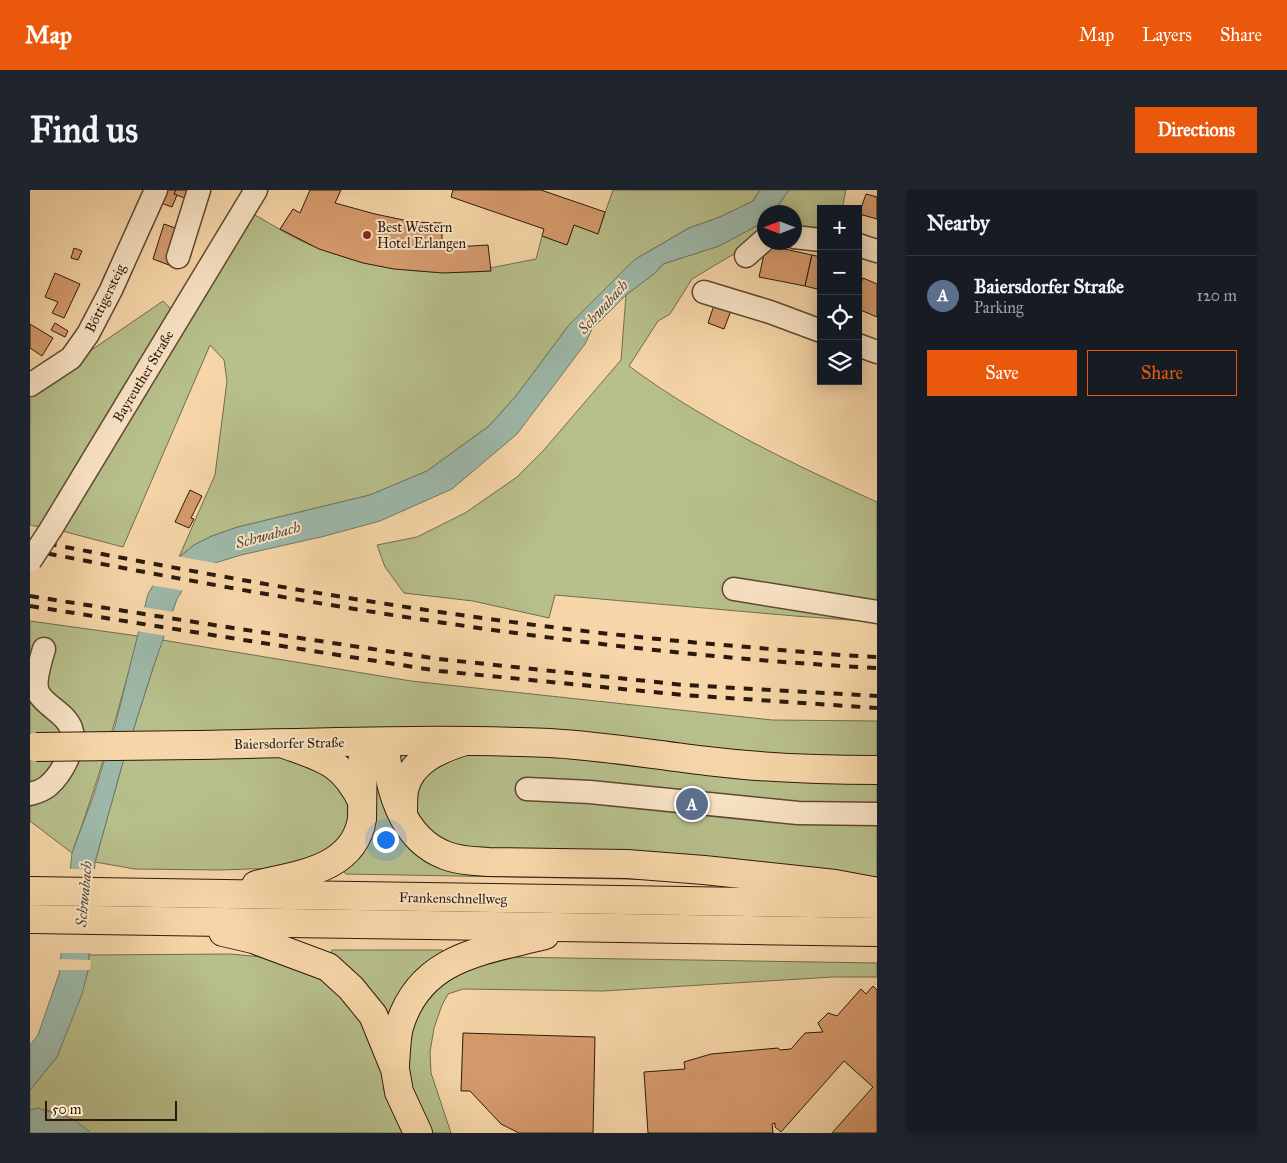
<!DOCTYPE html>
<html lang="en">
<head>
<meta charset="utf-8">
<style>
  body { margin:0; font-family:"IM FELL Great Primer",serif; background:#20242c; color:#f1f3f6 }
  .controls { position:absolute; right:15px; top:15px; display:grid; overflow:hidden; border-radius:0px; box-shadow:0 2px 12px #0003 }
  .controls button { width:45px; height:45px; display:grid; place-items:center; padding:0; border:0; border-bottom:1px solid #363941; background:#171b24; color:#f1f3f6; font:25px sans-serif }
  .compass { position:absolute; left:727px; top:15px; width:45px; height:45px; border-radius:50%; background:#171b24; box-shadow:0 2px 12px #0003; rotate:270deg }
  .scale { position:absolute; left:15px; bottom:12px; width:132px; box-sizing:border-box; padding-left:5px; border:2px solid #2d190c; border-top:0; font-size:14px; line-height:18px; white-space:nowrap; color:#2d190c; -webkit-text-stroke:4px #f9e4c6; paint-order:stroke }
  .you { position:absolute; left:355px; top:649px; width:18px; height:18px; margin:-12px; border:4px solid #fff; border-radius:50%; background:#1a73e8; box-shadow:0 0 0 8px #1a73e833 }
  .badge { display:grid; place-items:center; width:32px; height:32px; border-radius:50%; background:#ea580c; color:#fff; font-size:16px; font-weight:700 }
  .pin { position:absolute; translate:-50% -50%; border:2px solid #fff; box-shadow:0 1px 5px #0006 }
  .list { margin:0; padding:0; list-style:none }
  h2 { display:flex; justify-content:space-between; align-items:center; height:65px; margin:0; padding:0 20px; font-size:21px }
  h2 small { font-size:16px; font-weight:400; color:#9ea1a6 }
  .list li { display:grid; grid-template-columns:32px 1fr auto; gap:15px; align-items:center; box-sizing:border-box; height:80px; padding:0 20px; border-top:1px solid #363941 }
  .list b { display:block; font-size:19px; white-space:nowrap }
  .list p { margin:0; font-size:16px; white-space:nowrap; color:#9ea1a6 }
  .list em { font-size:16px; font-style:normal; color:#9ea1a6 }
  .actions { display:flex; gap:10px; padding:15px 20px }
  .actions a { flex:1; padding:11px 0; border:1px solid #ea580c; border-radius:0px; text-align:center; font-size:18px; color:#ea580c }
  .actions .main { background:#ea580c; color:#fff }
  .icon { flex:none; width:28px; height:28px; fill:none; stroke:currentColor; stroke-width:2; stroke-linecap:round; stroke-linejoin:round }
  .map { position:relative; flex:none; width:847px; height:943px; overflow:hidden; border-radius:0px }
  header { display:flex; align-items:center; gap:30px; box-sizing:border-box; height:70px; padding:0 25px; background:#ea580c; color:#fff }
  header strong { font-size:24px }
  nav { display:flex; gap:28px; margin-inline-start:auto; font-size:18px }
  .intro { display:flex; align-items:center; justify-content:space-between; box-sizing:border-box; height:120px; padding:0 30px }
  h1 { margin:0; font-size:35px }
  .button { padding:12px 22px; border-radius:0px; background:#ea580c; color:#fff; font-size:18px; font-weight:700 }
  main { display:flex; gap:30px; padding:0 30px }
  aside { flex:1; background:#171b24; border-radius:0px; box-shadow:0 2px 12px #0003 }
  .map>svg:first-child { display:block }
  .green { fill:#b7bf8b; stroke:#726c4c }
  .water { fill:#9db9aa; stroke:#70796b }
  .pier { fill:#f6d6a8 }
  .building { fill:#d69b6d; stroke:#2d190c }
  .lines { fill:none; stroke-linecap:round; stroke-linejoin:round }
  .minor-casing { stroke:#5f4833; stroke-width:25 }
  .major-casing { stroke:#2d190c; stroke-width:30 }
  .highway-casing { stroke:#2d190c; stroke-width:30 }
  .minor { stroke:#f9e4c6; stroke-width:22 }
  .major { stroke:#f6d6a8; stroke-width:28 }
  .highway { stroke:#f6d6a8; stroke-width:28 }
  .rail { stroke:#2d190c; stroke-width:4; stroke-dasharray:9 9; stroke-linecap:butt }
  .minor-bridge-casing { stroke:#5f4833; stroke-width:25; stroke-linecap:butt }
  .major-bridge-casing { stroke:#2d190c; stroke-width:30; stroke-linecap:butt }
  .minor-bridge { stroke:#f9e4c6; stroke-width:22 }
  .major-bridge { stroke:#f6d6a8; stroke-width:28 }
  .poi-dot { fill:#8f2418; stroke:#f9e4c6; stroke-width:2 }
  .labels { text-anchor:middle; stroke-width:4; stroke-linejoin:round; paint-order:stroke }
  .poi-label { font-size:14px; fill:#2d190c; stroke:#f9e4c6; text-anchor:start }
  .street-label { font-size:14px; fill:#2d190c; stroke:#f9e4c6 }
  .water-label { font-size:15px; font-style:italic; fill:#4f493b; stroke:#f9e4c6 }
</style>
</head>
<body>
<header>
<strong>Map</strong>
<nav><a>Map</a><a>Layers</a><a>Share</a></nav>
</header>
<div class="intro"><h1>Find us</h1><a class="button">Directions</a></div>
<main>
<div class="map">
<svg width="847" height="943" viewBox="0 0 847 943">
  <rect width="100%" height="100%" fill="#f6d6a8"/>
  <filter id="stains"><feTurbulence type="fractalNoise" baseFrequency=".004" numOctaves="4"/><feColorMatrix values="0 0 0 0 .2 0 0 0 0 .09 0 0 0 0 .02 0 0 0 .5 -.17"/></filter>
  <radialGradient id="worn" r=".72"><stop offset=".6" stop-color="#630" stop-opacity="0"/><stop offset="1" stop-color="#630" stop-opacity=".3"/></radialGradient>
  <g class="green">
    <path d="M583,0H730L723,11L690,27L659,38L604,70L539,135L486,206L459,236L397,281L340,305L208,337L182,346L164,355L149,367L185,285L197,191L194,170L180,155L93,357L36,342L0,335V198L41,174L133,111L155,133L223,24C245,36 267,51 291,59C347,80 400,85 460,81V78L506,69L512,46L537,55L544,35L568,43Z"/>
    <polygon points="759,0 816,0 813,14 814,19 791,19 791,44 765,41 764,22 743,22"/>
    <path d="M734,32V48L712,59L662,89L640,124L628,131L599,176C676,233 761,273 847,312V432L765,426L525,405L519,428L443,411L374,403L355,377L347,355L387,347L435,323L487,287L513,261L591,170L596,105L625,83L633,74L689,56Z"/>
    <path d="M0,431L108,446C89,520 68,592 42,663L0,631Z"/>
    <polygon points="132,450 381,491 742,530 847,531 847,688 648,690 316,684 307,676 189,680 105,679 65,672 93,572"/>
    <path d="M302,760H412L422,778L474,767L847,773V787H803L573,801L433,799L418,804L412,815L404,838L400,862L401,883L421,943H61C44,930 22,916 0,920V900L27,867L58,781V765L200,764L243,768H300Z"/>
  </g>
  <g class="water">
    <polygon points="730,0 759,0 743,22 734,22 734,32 689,56 633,74 625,83 596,105 562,139 555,154 487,244 422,299 350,331 295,346 211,365 185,373 159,390 147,409 123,478 93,572 65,672 58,781 52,804 27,867 0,900 0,855 8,845 29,784 42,663 64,604 85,536 118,404 131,382 164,355 182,346 208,337 340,305 397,281 459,236 486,206 539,135 604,70 659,38 690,27 723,11"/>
    <polygon points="8,918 43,929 61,943 0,943 0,920"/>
  </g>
  <g class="pier">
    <polygon points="146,366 185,373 191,374 161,392 155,401 120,395 129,380"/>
    <polygon points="112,417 145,422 136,446 107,441"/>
    <polygon points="38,679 67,679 61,763 29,763"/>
    <polygon points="28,769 61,770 60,780 27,780"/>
  </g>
  <g class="building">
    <polygon points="136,0 146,0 144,4 147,5 142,17 131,13"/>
    <polygon points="146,0 160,0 157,9 144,4"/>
    <polygon points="280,0 311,0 305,13 345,24 383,32 412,33 412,51 409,52 409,58 458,55 461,81 413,83 364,79 333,73 289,59 250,39 263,19 270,23"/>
    <polygon points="423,0 511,0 575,22 568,44 544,35 537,55 512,46 514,39 421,7"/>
    <polygon points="836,4 847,7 847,29 829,24"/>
    <polygon points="134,34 151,40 139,75 123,69"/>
    <polygon points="736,55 782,65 775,96 729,87"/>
    <polygon points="44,58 52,61 48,70 41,68"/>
    <polygon points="782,65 791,67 791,100 775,96"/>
    <polygon points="25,83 50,94 34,128 22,123 28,112 15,107"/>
    <polygon points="833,88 847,94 847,127 828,119 828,100"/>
    <polygon points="685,112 702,118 694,139 678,133"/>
    <polygon points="25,133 38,141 35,147 21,140"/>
    <polygon points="0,134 23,148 12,166 0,158"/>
    <polygon points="160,300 172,306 161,328 164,329 159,338 145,332"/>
    <polygon points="843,796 847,800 847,943 802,943 843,897 814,871 751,942 745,937 745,933 742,934 743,943 618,943 614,882 655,879 654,872 681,864 748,858 750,860 761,859 775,843 793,842 788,833 798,823 807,826 831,799 836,804"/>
    <polygon points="433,843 565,847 563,943 489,943 471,934 440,901 431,901"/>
  </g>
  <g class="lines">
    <g class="minor-casing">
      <g id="minor">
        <polyline points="764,47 791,50"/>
        <polyline points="828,55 847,61"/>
        <polyline points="716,66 734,50"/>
        <polyline points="148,67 169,0"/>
        <polyline points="674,102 740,122 791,141"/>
        <polyline points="828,155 847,162"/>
        <polyline points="0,195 41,168 58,144 81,100 126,0"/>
        <polyline points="21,339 226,0"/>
        <polyline points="704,399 847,422"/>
        <polyline points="497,599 560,602 768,623 847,624"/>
        <path d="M0,604C7,602 12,601 18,596C31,585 48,556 41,538C35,523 17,517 9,504C3,494 11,469 14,459"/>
      </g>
    </g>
    <g class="major-casing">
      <path id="major" d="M164,555C282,553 401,548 520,553C573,556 625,565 677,571C734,578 790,580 847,580"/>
    </g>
    <g class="highway-casing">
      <g id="highway">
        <path d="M354,552C359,596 370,649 417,666C430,671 445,671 458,672L597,674L674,680L805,694L843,701"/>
        <path d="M254,554C293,568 312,571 332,611"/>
        <path d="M373,624C373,616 373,608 374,600C380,571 409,559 435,551"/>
        <path d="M226,695C267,685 324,680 332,629L333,552"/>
        <polyline points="0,701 847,714"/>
        <polyline points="0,729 847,742"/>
        <polyline points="193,742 223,749 298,777 321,798 343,825 365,879 369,902 388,943"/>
        <path d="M365,875C366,863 366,849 369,837C390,766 453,761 515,745"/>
      </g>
    </g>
    <use href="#minor" class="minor"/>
    <use href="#major" class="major"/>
    <use href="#highway" class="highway"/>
    <g class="rail">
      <path d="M0,350C233,396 468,437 706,456C753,460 800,465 847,467"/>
      <path d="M0,360C280,415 562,463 847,478"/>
      <polyline points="0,406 190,436 409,469 654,495 847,506"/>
      <polyline points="0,416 409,481 654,505 847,518"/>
    </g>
    <g class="minor-bridge-casing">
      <polyline id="minor-bridge" points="0,371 21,339"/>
    </g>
    <g class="major-bridge-casing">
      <polyline id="major-bridge" points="6,557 164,555"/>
    </g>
    <use href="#minor-bridge" class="minor-bridge"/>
    <use href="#major-bridge" class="major-bridge"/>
  </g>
  <circle class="poi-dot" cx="337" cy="45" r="5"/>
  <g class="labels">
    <g class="poi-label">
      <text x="347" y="42">Best Western<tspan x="347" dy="16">Hotel Erlangen</tspan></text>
    </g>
    <g class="street-label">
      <text transform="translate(75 108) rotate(-64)" y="5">Böttigersteig</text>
      <text transform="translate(113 186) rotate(-59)" y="5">Bayreuther Straße</text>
      <text transform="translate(259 553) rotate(-1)" y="5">Baiersdorfer Straße</text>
      <text transform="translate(423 708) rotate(1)" y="5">Frankenschnellweg</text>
    </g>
    <g class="water-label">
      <text transform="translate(573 117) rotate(-48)" y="5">Schwabach</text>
      <text transform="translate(238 345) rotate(-15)" y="5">Schwabach</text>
      <text transform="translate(54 704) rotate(-85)" y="5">Schwabach</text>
    </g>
  </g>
  <rect width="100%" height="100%" filter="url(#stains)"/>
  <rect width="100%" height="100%" fill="url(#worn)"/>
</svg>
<div class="controls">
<button>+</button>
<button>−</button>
<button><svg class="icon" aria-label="locate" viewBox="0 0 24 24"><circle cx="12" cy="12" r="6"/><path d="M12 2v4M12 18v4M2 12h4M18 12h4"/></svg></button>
<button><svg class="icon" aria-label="layers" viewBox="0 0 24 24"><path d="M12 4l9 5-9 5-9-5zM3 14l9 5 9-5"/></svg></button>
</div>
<svg class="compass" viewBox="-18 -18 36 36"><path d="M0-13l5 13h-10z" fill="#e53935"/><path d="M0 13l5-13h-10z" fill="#9ea1a6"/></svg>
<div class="scale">50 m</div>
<div class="you"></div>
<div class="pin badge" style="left:662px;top:614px;background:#5c6f8a">A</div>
</div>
<aside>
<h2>Nearby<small></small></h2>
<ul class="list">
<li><span class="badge" style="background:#5c6f8a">A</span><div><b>Baiersdorfer Straße</b><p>Parking</p></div><em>120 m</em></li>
</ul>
<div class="actions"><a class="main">Save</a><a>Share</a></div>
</aside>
</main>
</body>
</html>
